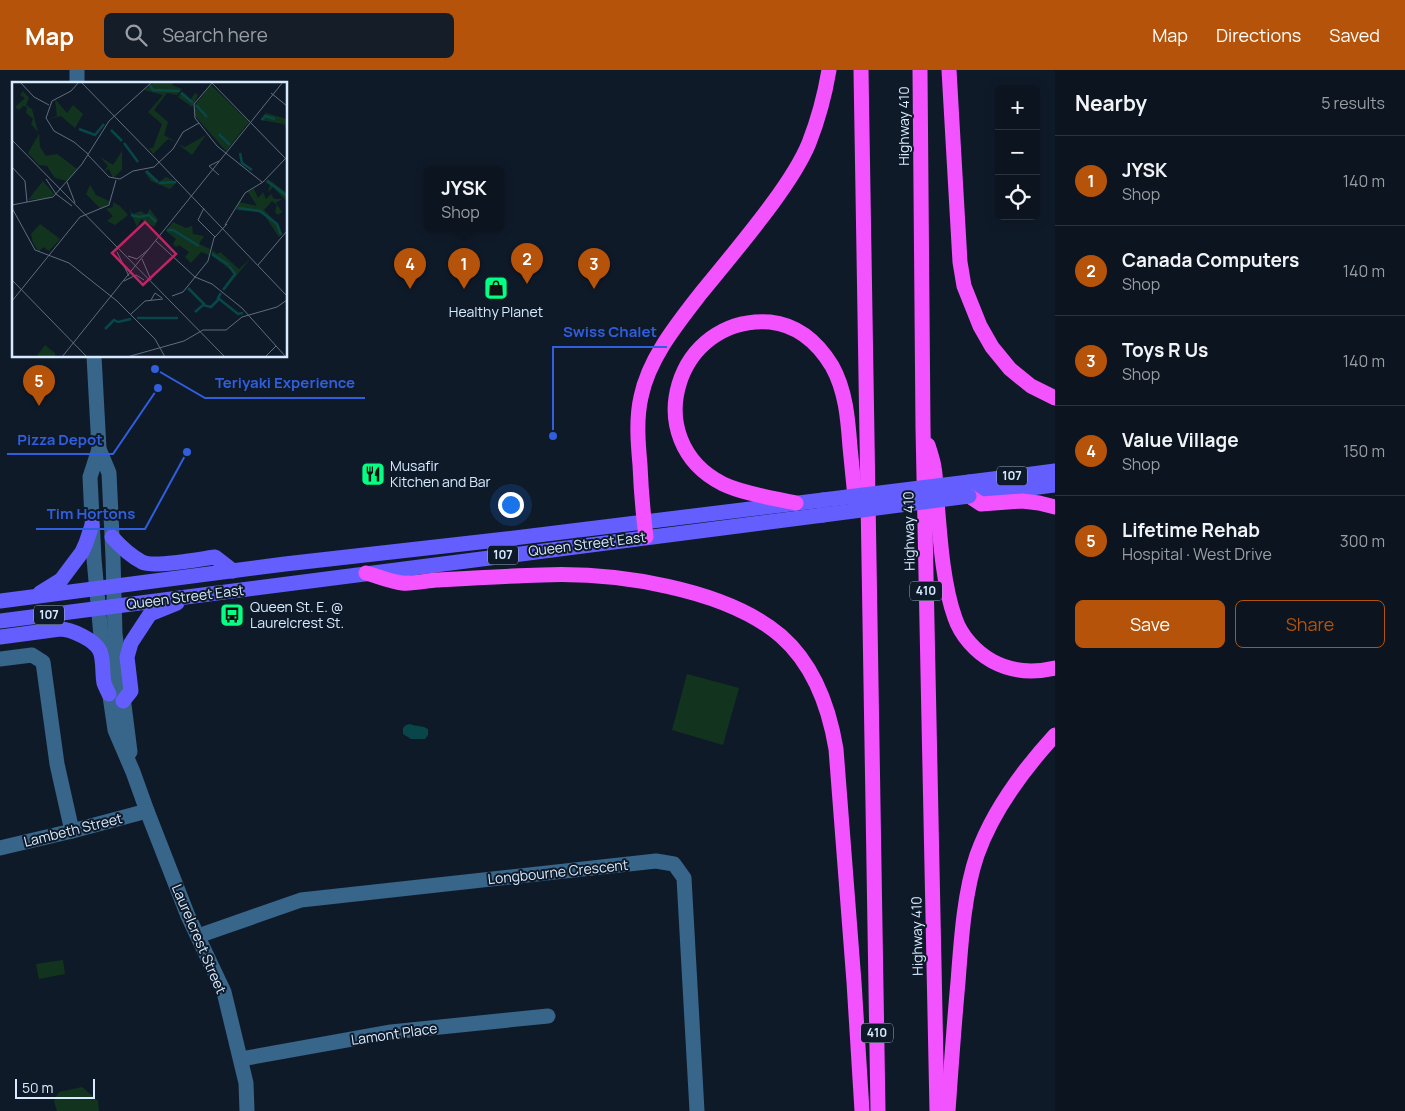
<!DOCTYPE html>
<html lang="en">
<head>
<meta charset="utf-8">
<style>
  body { margin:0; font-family:Manrope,sans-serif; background:#141d28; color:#f1f3f6 }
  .controls { position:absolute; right:15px; top:15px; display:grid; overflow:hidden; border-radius:8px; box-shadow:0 2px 12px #0003 }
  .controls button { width:45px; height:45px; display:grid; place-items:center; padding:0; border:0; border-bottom:1px solid #2b333d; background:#0b141f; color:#f1f3f6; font:25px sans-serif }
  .scale { position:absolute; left:15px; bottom:12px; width:80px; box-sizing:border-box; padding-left:5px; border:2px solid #d7eaff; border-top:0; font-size:14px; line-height:18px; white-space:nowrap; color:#d7eaff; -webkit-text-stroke:4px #0f1a29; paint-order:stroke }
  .you { position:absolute; left:510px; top:434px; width:18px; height:18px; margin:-12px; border:4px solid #fff; border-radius:50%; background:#1a73e8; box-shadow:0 0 0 8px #1a73e833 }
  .badge { display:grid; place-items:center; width:32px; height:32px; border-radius:50%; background:#b45309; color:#fff; font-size:16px; font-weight:700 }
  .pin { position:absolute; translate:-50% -41px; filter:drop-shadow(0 1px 2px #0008) }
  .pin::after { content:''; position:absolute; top:26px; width:18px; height:15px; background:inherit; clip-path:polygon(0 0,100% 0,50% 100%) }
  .popup { position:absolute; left:424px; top:96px; width:80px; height:65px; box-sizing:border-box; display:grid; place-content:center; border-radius:8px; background:#0b141f; filter:drop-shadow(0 1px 4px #0005); font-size:16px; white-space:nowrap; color:#9a9ea4 }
  .popup b { font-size:19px; color:#f1f3f6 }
  .popup::after { content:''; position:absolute; left:50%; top:100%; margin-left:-10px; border:10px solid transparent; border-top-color:#0b141f }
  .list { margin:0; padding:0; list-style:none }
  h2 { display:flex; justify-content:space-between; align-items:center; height:65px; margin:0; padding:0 20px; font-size:21px }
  h2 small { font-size:16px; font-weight:400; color:#9a9ea4 }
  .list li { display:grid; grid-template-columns:32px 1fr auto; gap:15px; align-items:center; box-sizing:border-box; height:90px; padding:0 20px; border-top:1px solid #2b333d }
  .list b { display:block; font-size:19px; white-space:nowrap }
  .list p { margin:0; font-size:16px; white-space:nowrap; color:#9a9ea4 }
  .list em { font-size:16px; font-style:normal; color:#9a9ea4 }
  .actions { display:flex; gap:10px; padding:15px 20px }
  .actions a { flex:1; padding:11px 0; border:1px solid #b45309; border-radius:8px; text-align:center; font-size:18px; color:#b45309 }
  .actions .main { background:#b45309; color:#fff }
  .icon { flex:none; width:28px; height:28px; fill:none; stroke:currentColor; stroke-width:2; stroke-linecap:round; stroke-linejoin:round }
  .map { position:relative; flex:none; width:1055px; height:1041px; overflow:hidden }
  header { display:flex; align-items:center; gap:30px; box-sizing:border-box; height:70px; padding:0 25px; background:#b45309; color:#fff }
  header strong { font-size:24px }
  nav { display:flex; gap:28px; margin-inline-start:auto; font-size:18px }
  .search { width:350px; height:45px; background:#141d28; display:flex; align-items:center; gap:12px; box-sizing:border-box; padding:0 18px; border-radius:8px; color:#9a9ea4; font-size:19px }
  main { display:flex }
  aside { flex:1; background:#0b141f }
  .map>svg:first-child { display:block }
  .green { fill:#12341f }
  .water { fill:#084649 }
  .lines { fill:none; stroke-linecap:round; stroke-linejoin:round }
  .minor { stroke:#38658a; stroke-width:15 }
  .major { stroke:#655eff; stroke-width:15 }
  .highway { stroke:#f352ff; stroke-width:15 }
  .major-bridge { stroke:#655eff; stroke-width:15 }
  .labels { text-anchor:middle; stroke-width:4; stroke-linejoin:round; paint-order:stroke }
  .shield { fill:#0f1a29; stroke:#9bacbf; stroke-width:1 }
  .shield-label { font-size:12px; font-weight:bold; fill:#d7eaff }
  .street-label { font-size:14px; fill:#d7eaff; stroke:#0f1a29 }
  .poi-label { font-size:14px; fill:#d7eaff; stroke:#0f1a29; text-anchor:start }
  .inset-river { fill:none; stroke:#084649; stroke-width:2.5 }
  .inset-road { fill:none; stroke:#5f6d7f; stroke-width:1 }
  .view { fill:#c32263; fill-opacity:0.15; stroke:#c32263; stroke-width:2.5 }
  .inset-edge { fill:none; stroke:#d7eaff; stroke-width:2.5 }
  .leader { fill:none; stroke:#305edc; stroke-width:2 }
  .callout-dot { fill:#305edc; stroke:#0f1a29; stroke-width:2 }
  .callout-label { font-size:15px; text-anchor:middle; font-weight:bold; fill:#305edc; stroke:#0f1a29; stroke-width:4; stroke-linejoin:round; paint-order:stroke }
</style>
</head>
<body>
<header>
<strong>Map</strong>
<div class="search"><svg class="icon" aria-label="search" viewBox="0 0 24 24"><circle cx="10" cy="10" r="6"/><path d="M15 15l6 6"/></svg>Search here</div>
<nav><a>Map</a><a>Directions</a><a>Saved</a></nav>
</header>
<main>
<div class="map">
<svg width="1055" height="1041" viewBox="0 0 1055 1041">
  <rect width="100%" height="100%" fill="#0f1a29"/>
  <g class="green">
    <polygon points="687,604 739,618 723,675 672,660"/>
    <polygon points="63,890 65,904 39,909 36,894"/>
    <polygon points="82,1017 98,1031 99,1041 57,1041 54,1031 59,1022"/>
  </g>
  <path class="water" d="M410,654C417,657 422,655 428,659V665L425,669H411L403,664V658L406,655Z"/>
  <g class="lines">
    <g class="minor">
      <polyline points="77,0 77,14"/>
      <polyline points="94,286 99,379 109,403 113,487 115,564 130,682"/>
      <polyline points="99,379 90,407 94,489 101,566 115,660 133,702 147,741 188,846 224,922 246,1013 247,1041"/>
      <polyline points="0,589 32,585 43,592 57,694 72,761"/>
      <polyline points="0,778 72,761 147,741"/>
      <polyline points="198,866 301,830 656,791 674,794 684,808 697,1041"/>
      <polyline points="241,989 391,962 548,946"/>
    </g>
    <g class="major">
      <polyline points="969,412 1055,401"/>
      <polyline points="969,426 1055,415"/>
      <path d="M112,467C120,476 131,486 142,492C154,498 200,489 215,487L233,501"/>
      <polyline points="40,523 61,510 82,482 86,473 92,455"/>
      <polyline points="0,531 285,494 506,469 823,430"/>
      <polyline points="0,551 823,445"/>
      <path d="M0,567L60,559C71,559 95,570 100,581C104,591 102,603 104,613C105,616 107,620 109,624"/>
      <polyline points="123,631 131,621 127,587 131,573 150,544 177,533"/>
    </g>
    <g class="highway">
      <polyline points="861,0 878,1041"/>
      <polyline points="920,0 923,358 937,1041"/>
      <polyline points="949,0 960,192 964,216 980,256 992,277 1010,299 1031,316 1055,328"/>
      <path d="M928,375C930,382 933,390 934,397C936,408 936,420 937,431C940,468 943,515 955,548C961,566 976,582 992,591C1012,602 1034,603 1055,598"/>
      <polyline points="969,426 981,434 1022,431 1039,433 1055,437"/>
      <path d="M796,433C774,428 744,424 723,414C637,371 676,245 770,252C798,255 818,273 832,296C846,321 848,350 850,377C852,397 854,417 856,437"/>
      <path d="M646,467C643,443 641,419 640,395C638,373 636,349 641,327C649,288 677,254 701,223C725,194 749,165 772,134C786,115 800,95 809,73C818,50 825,24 829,0"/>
      <path d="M366,503C377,506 391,512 402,513C413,514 425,511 436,510C472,508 507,506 542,505C614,502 725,518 781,566C814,595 829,637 836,679L854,912L862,1041"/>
      <path d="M948,1041C951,998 954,955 958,912C961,872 964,823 977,785C993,740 1023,700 1055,665"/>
    </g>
    <g class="major-bridge">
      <polyline points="823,430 969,412"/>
      <polyline points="823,445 969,426"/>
    </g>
  </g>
  <defs>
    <g id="shop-square" transform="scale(1.25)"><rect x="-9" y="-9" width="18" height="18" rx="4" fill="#03ff84" stroke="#0f1a29"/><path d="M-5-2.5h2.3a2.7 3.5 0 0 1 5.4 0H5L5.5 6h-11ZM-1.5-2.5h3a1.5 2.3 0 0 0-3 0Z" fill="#111"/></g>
    <g id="restaurant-square" transform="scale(1.25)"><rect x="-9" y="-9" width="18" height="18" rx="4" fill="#03ff84" stroke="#0f1a29"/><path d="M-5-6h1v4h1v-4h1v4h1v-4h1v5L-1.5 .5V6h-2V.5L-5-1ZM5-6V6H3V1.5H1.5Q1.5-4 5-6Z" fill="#111"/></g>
    <g id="bus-square" transform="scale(1.25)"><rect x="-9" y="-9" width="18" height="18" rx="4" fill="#03ff84" stroke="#0f1a29"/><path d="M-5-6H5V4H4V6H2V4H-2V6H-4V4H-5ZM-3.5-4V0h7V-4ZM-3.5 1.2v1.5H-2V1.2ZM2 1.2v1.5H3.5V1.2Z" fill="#111"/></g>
  </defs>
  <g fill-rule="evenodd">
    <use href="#shop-square" x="496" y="218"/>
    <use href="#restaurant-square" x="373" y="404"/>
    <use href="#bus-square" x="232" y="545"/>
  </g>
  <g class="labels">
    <g class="shield">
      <rect x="997" y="396.5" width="30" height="19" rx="4"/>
      <rect x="488" y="475.5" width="30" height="19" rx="4"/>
      <rect x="910" y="511.5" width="32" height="19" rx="4"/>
      <rect x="34" y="535.5" width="30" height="19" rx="4"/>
      <rect x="861" y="953.5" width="32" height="19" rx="4"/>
    </g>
    <g class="shield-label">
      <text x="1012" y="410">107</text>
      <text x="503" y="489">107</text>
      <text x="926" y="525">410</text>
      <text x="49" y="549">107</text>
      <text x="877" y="967">410</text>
    </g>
    <g class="street-label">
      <text transform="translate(904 56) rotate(-90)" y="5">Highway 410</text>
      <text transform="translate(909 461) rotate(-91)" y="5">Highway 410</text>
      <text transform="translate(587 474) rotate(-7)" y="5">Queen Street East</text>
      <text transform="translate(185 527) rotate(-7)" y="5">Queen Street East</text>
      <text transform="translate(73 760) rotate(-14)" y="5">Lambeth Street</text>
      <text transform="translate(558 802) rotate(-6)" y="5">Longbourne Crescent</text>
      <text transform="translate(917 866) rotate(-91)" y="5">Highway 410</text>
      <text transform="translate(199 869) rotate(67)" y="5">Laurelcrest Street</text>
      <text transform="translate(394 964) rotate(-8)" y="5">Lamont Place</text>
    </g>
    <g class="poi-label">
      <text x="496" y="247" text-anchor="middle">Healthy Planet</text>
      <text x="390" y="401">Musafir<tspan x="390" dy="16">Kitchen and Bar</tspan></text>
      <text x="250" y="542">Queen St. E. @<tspan x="250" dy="16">Laurelcrest St.</tspan></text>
    </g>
  </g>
  <g transform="translate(12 12)">
    <rect width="275" height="275" fill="#0f1a29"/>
    <path d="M143,0H162L160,3L170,7L165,13L155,11L142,28L156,40L152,53L164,60L156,57L141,72L137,66H141L150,42L136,30L151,13L132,8ZM199,3L237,40L214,69L183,34V23ZM11,9L17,16L14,23L20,27L26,50L19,42L21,37L14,31L15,25L11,24L7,28L3,25L13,16L8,13ZM170,9L179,17L183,11L186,13L180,25L166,15ZM43,17L55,31L61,23L71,32L63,46L49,34L36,37L45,34ZM254,31L275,37V49L272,42L248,38ZM27,52L28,65L34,74L45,72L65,87L55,99L43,96L35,84L27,83L16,71ZM194,53L180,73L166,62L173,65ZM110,69V88L101,96L97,87L92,89L96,84L88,75L101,83ZM132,89L147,100L154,95L165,100L158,107L139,99ZM256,97L275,111V120L261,105L256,110L258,103L253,100ZM31,99L42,112L36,116L16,118ZM78,103L84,113L99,120L89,127L74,112ZM242,107L246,116L251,110L254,117L259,112L262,117H270L264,121L270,130L266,133L263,130L265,123L260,119L252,128L266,142L270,152L267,155L253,134L246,130L224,128L227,120L245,124L236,110ZM101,120L108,124L116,133L103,143L95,139L101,134L94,127L101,125ZM117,127L121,132L129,129L134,133L138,127L146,138L142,145L129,137L125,145ZM161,140L174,146L180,144L181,152L192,154L187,162L198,167L197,173L189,170L179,181L173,175L177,170L167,163L164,165L161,162L164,157L154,149ZM28,142L48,157L37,169L31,165L27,170L21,161L19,152ZM200,168L205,172L208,170L227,187L238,177L211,210L223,191L200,174ZM33,263L43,271V275H24Z" fill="#12341f"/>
    <path class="inset-river" d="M138,3L141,8L168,9M169,11L181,21M184,23L195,35M250,38L253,34L263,37M67,47L83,53L92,42M99,48L110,59M207,52L218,63M112,61L126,80M228,71L230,81L240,88M134,89L146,100M255,99L275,114M147,101L164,100M226,126L248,129L265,142L269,153M119,133L127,135L137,133L144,140M155,148H161L187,164M200,172L217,183M176,206L193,223M211,208L223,192L217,184M209,211L206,216L226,232L231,231M183,230L191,223L199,225L207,217M125,236H166M93,247L102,238L106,240L119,237"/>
    <path class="inset-road" d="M8,0L22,15L37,23M67,0L59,9L40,19L34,36L42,49L62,60L76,72M69,0L145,78M199,0L275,78M201,0L182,22L183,36L205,64L250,100M259,11L275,24M0,58L213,275M76,73L97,95L108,97L121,89L142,85L161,67L171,50L187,41M144,77L275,214M207,79L197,84L207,93M0,85L13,99L15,120M34,97L44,112L60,124M55,100L63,121M0,123L41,115L70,82L97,39L140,0M0,126L23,168L57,181L105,219M192,126L186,138L203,155M213,143L233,111L251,100L274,76M144,159L183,195L200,202L230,226L274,275M105,170L117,194M116,174L125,177L137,167M130,177L139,198M246,183L275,149M0,198L75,275M112,199L124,193L132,198M160,214L171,210L196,179L202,156L215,142M139,218L143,211L150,216M0,219L68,135L97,123L104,98M105,219L143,257L153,275M119,232L133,219L151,217M50,275L271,0M115,275L172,259L191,248H214L230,235L265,225L275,218M253,275L264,264"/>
    <path class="view" d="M133,140L164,172L131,203L100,171Z"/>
    <rect width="275" height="275" class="inset-edge"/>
  </g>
  <path class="leader" d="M553 366L553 277H667M155 299L205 328H365M158 318L113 384H7M187 382L145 459H36"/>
  <g class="callout-dot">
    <circle cx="553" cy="366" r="5"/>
    <circle cx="155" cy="299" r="5"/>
    <circle cx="158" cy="318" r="5"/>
    <circle cx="187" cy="382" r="5"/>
  </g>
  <g class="callout-label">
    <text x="610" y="267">Swiss Chalet</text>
    <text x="285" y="318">Teriyaki Experience</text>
    <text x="60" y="375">Pizza Depot</text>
    <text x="91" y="449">Tim Hortons</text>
  </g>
</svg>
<div class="controls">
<button>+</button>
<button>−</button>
<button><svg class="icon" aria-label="locate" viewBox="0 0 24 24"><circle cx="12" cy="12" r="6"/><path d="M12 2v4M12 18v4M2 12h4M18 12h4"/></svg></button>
</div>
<div class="scale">50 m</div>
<div class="you"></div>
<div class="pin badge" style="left:464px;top:219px">1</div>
<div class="popup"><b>JYSK</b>Shop</div>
<div class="pin badge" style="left:527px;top:214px">2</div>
<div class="pin badge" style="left:594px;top:219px">3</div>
<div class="pin badge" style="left:410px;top:219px">4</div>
<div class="pin badge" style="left:39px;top:336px">5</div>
</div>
<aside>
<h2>Nearby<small>5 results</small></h2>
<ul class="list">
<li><span class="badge">1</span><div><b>JYSK</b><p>Shop</p></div><em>140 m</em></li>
<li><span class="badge">2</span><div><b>Canada Computers</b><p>Shop</p></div><em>140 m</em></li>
<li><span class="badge">3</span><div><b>Toys R Us</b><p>Shop</p></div><em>140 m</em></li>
<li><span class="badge">4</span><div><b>Value Village</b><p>Shop</p></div><em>150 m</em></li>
<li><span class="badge">5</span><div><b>Lifetime Rehab</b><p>Hospital · West Drive</p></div><em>300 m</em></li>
</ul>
<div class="actions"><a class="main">Save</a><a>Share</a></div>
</aside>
</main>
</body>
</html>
